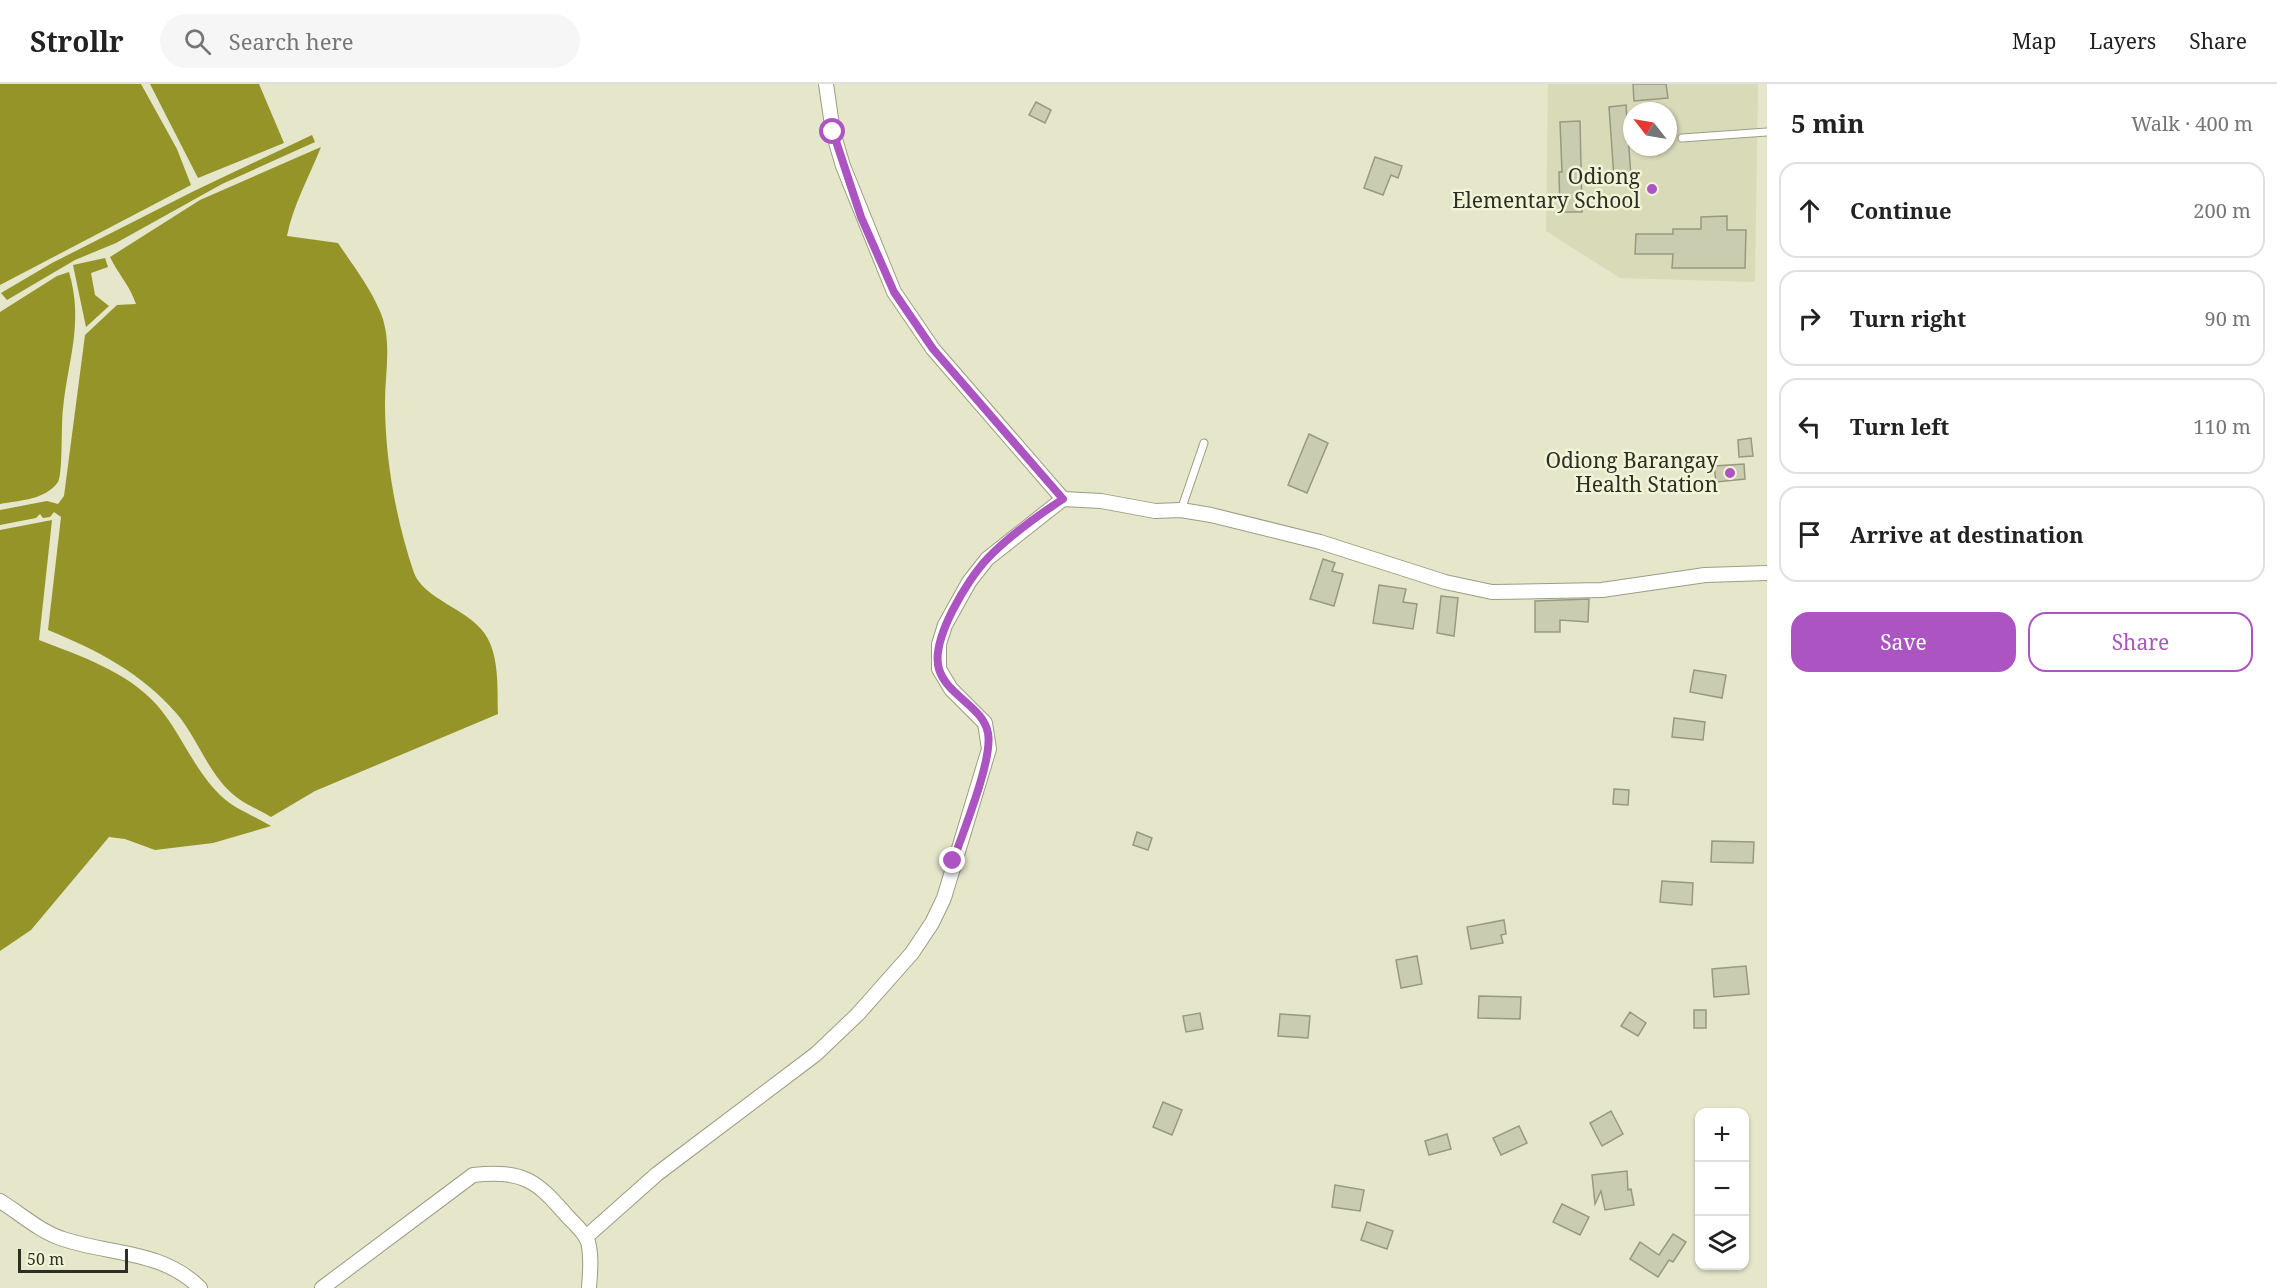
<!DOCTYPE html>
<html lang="en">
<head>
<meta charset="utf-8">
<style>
  body { margin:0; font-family:"Noto Serif",serif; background:#f6f6f6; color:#222 }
  .controls { position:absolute; right:18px; bottom:18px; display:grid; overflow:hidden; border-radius:12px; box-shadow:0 2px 4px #0004 }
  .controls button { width:54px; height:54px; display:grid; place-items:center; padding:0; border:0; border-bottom:2px solid #e0e0e0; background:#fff; color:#222; font:30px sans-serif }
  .compass { position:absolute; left:1623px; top:18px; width:54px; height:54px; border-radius:50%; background:#fff; box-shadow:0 2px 4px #0004; rotate:301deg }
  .scale { position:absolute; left:18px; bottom:15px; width:110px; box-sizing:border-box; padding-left:6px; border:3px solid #2e2f24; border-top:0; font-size:16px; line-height:21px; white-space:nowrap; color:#2e2f24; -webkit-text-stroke:4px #f2f4d7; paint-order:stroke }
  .stop { position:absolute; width:18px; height:18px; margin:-14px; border:4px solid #ac54c1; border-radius:50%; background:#fff }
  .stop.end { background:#ac54c1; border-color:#fff; box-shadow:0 2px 6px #0008 }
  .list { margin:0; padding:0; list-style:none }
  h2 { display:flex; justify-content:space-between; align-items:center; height:78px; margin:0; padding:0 24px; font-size:26px }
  h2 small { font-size:20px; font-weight:400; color:#767676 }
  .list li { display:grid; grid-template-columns:39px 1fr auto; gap:18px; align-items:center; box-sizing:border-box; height:96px; margin:0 12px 12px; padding:0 12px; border:2px solid #e0e0e0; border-radius:18px }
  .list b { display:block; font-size:22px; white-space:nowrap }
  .list em { font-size:20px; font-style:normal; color:#767676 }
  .actions { display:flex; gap:12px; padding:18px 24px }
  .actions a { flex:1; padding:14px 0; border:2px solid #ac54c1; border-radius:18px; text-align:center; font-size:21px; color:#ac54c1 }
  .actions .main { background:#ac54c1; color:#fff }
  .icon { flex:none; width:33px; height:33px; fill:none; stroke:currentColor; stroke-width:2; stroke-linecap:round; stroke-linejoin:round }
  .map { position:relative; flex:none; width:1767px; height:1204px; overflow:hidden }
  header { display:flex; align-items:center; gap:36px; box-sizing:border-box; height:84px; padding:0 30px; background:#fff; border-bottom:2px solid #e0e0e0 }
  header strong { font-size:28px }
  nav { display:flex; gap:33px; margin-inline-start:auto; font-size:21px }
  .search { width:420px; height:54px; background:#f6f6f6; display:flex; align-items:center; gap:15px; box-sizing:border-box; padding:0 21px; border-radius:33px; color:#767676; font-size:22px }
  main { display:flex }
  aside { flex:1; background:#fff }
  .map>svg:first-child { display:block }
  .built { fill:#d9dab8; fill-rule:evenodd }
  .water { fill:#949428 }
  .building { fill:#caccb0; stroke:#98997f; stroke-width:1.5 }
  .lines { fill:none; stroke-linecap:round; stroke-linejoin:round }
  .lane-casing { stroke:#9c9d83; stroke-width:9 }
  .street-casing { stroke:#9c9d83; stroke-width:16 }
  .lane { stroke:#fff; stroke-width:7 }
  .street { stroke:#fff; stroke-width:14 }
  .route { stroke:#ac54c1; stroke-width:8 }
  .poi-dot { fill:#ac54c1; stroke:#f2f4d7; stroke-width:2 }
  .labels { text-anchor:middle; stroke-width:5; stroke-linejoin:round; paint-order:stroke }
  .poi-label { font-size:21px; fill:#2e2f24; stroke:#f2f4d7; text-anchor:end }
</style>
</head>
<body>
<header>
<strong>Strollr</strong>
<div class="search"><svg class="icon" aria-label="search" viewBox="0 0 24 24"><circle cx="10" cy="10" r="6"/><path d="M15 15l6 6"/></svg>Search here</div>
<nav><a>Map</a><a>Layers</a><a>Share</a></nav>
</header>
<main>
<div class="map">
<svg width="1767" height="1204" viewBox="0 0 1767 1204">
  <rect width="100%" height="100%" fill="#e5e6ca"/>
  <path class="built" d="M1548,0H1758L1755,198L1620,194L1546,147ZM1632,27H1668V63H1632Z"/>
  <g class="water">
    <polygon points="0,0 141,0 177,65 191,101 0,201"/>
    <polygon points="150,0 259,0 284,59 198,94"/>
    <polygon points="312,51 315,58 222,100 116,159 75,176 7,216 1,209 52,179 194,107"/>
    <path d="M321,63C309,93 293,121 287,152L338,159C352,180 369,202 379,225C393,255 385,287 385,319C385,375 396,436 414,489C424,515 468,525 485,550C500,572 497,606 498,630L315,707L271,733C261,727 249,722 239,715C210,695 199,656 177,630C142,589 97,566 48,546L61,433L54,428L50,433L43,434L40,430L36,434L0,441V426L47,417L58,420L64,412L85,251L117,221L136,220C129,200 118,190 110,173L200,116Z"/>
    <polygon points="105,174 108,183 91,189 95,211 109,222 86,243 73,181"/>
    <path d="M69,188C84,239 68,275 63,325C61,338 63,390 58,398C45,416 21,416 0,420V228L57,192Z"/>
    <path d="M52,436L39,556C80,572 126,587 156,620C183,650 197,696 231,720C243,728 258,734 271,742L213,759L155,766L125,755L109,753L31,846L0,867V446Z"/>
  </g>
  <g class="building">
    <polygon points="1633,0 1666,0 1668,14 1634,17"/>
    <polygon points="1036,18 1051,26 1045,39 1029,31"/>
    <polygon points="1626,21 1631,93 1614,94 1609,23"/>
    <polygon points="1580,37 1582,128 1560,128 1559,88 1562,88 1560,38"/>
    <polygon points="1375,73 1402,82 1398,94 1391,91 1383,111 1364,104"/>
    <polygon points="1727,132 1727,146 1746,146 1745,184 1672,184 1673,170 1635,170 1636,150 1673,150 1673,145 1701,145 1701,133"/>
    <polygon points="1309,350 1328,359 1307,409 1288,401"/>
    <polygon points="1751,354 1753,372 1739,373 1738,356"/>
    <polygon points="1744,380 1745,395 1716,398 1714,382"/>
    <polygon points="1323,475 1335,479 1332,487 1343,490 1334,522 1310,515"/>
    <polygon points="1379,501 1406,505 1403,518 1417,520 1413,545 1373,539"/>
    <polygon points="1441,512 1458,514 1454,552 1437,549"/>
    <polygon points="1589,515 1588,538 1560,536 1560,548 1535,548 1535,517"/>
    <polygon points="1694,586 1726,591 1722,614 1690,608"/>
    <polygon points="1674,634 1705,638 1703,656 1672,653"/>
    <polygon points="1614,705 1629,706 1628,721 1613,720"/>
    <polygon points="1137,748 1152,754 1148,766 1133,761"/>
    <polygon points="1712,757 1754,758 1753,779 1711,778"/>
    <polygon points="1662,797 1693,799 1692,821 1660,818"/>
    <polygon points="1504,836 1506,850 1501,851 1503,859 1471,865 1467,843"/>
    <polygon points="1417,872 1422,900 1401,904 1396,876"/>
    <polygon points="1746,882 1749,910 1714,913 1712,885"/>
    <polygon points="1479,912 1521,913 1520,935 1478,934"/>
    <rect x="1694" y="926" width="12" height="18"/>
    <polygon points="1630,928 1646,939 1638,952 1621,942"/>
    <polygon points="1200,929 1203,945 1186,948 1183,932"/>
    <polygon points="1280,930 1310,932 1308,954 1278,952"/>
    <polygon points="1163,1018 1182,1026 1172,1051 1153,1043"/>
    <polygon points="1611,1027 1623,1050 1602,1062 1590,1039"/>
    <polygon points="1519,1042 1527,1059 1501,1071 1493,1054"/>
    <polygon points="1447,1050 1451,1065 1429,1071 1425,1057"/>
    <polygon points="1627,1087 1628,1106 1631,1105 1634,1121 1605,1126 1601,1107 1595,1120 1592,1091"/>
    <polygon points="1335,1101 1364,1106 1360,1127 1332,1123"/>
    <polygon points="1562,1120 1589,1133 1580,1151 1553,1138"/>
    <polygon points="1367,1138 1393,1147 1387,1165 1361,1156"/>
    <polygon points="1673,1150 1686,1158 1673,1178 1669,1176 1658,1193 1630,1175 1640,1158 1659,1171"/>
  </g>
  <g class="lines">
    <g class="lane-casing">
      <g id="lane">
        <polyline points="1682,54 1767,48"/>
        <polyline points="1181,426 1204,359"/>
      </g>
    </g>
    <g class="street-casing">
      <g id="street">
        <polyline points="826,0 833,48 843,82 894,208 933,265 1063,415"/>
        <path d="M0,1117C21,1130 39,1147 63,1155C111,1171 162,1166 200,1204"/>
        <polyline points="586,1153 657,1090 816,970 858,930 912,869 932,839 944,814 989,665 985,639 951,605 939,585 939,560 945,541 969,498 987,475 1063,415 1101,417 1155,427 1181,426 1211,431 1320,458 1445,498 1492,508 1602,506 1705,491 1767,489"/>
        <path d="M322,1204L473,1091C524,1086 536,1096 568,1133C575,1140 585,1149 588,1158C592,1173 590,1189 589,1204"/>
      </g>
    </g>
    <use href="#lane" class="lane"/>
    <use href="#street" class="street"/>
  </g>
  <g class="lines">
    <path class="route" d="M833,48L861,133L894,208L933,265L1063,415C1037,432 1009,452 987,475C968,495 930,556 939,585C947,612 983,622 988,649C993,676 963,748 953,777"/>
  </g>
  <g class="poi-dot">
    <circle cx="1652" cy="105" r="6"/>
    <circle cx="1730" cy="389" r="6"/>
  </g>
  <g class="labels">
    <g class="poi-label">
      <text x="1640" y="100">Odiong<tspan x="1640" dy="24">Elementary School</tspan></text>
      <text x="1718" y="384">Odiong Barangay<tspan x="1718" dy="24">Health Station</tspan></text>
    </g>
  </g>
</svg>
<div class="controls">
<button>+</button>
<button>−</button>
<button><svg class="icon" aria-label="layers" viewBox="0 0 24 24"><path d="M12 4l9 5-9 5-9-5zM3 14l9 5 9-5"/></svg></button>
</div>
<svg class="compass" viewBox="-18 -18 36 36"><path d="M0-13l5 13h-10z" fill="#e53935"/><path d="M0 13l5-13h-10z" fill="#767676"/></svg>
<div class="scale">50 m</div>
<div class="stop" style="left:833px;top:48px"></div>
<div class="stop end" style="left:953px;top:777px"></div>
</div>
<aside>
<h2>5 min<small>Walk · 400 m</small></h2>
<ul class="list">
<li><svg class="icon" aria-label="ahead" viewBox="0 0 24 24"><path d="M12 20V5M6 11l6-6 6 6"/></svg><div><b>Continue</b></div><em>200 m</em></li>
<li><svg class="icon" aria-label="right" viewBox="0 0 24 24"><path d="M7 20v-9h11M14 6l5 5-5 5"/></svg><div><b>Turn right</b></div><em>90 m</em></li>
<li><svg class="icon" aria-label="left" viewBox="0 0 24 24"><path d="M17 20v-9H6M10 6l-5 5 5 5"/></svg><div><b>Turn left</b></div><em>110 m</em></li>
<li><svg class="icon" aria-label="arrive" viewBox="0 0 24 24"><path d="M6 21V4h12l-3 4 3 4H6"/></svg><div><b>Arrive at destination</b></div></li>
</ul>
<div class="actions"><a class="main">Save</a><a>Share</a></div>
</aside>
</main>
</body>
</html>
